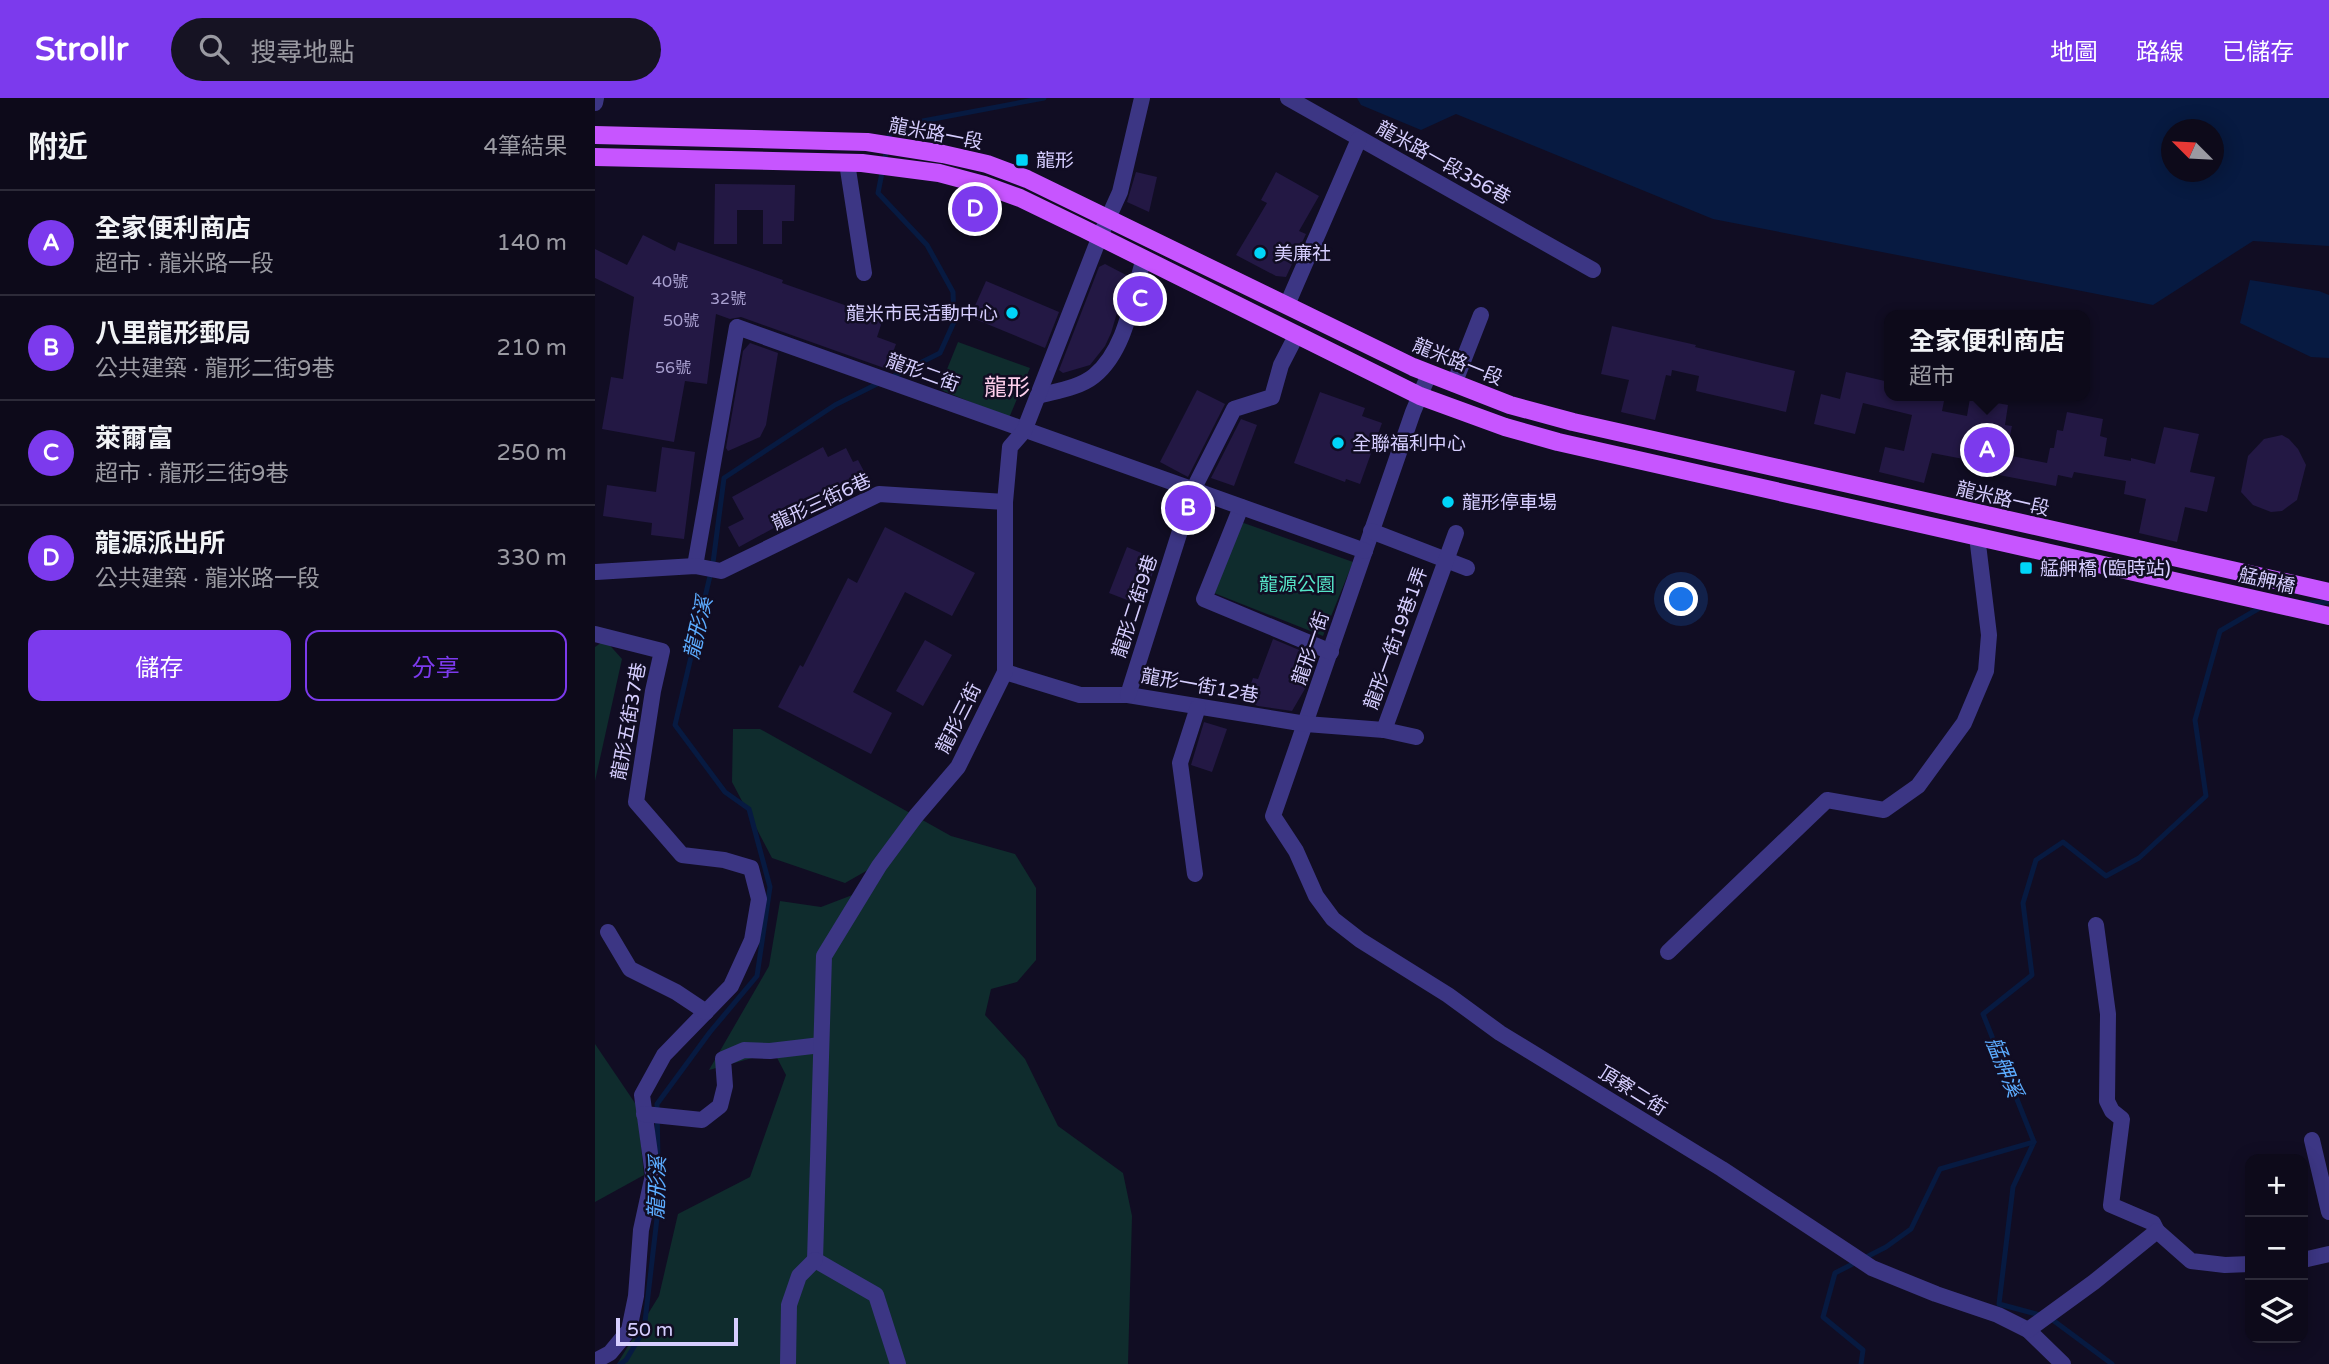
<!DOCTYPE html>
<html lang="zh-TW">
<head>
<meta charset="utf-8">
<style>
  body { margin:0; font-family:"Varela Round","Noto Sans TC",sans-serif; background:#161323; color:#f1f3f6 }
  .controls { position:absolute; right:21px; bottom:21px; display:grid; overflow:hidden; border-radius:14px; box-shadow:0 4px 18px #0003 }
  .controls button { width:63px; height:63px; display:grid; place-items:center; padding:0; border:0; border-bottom:2px solid #2d2b39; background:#0d0a1a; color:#f1f3f6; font:35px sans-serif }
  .compass { position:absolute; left:1566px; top:21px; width:63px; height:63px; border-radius:50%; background:#0d0a1a; box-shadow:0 4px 18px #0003; rotate:294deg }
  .scale { position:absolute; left:21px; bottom:18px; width:122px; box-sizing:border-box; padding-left:7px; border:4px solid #d6ceff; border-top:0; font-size:19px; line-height:24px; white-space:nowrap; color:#d6ceff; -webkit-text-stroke:5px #110d23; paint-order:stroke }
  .you { position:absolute; left:1087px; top:502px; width:24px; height:24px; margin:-18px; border:5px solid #fff; border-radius:50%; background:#1a73e8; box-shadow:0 0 0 10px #1a73e833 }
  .badge { display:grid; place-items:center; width:46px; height:46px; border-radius:50%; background:#7c3aed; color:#fff; font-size:23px; font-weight:700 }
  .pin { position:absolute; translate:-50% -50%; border:4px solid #fff; box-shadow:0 2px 7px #0006 }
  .popup { position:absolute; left:1289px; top:212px; width:206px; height:91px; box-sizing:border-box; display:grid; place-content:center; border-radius:14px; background:#0d0a1a; filter:drop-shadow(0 2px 5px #0005); font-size:23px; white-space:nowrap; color:#9a9aa2 }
  .popup b { font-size:26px; color:#f1f3f6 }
  .popup::after { content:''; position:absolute; left:50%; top:100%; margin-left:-14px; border:14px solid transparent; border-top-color:#0d0a1a }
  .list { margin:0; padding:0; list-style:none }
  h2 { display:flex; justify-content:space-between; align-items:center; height:91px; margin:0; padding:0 28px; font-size:30px }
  h2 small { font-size:23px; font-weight:400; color:#9a9aa2 }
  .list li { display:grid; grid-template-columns:46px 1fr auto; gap:21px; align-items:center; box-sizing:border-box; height:105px; padding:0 28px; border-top:2px solid #2d2b39 }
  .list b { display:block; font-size:26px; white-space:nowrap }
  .list p { margin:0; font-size:23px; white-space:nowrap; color:#9a9aa2 }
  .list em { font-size:23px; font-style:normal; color:#9a9aa2 }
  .actions { display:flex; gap:14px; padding:21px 28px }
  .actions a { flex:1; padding:16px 0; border:2px solid #7c3aed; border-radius:14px; text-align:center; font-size:24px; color:#7c3aed }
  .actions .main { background:#7c3aed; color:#fff }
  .icon { flex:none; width:38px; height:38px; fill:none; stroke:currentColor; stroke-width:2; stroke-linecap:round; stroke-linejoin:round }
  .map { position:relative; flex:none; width:1734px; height:1266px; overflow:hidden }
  header { display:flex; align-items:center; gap:42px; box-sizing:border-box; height:98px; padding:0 35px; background:#7c3aed; color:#fff }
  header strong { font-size:33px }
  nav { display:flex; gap:38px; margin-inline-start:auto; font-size:24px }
  .search { width:490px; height:63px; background:#161323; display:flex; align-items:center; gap:18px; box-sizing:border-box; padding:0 24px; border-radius:38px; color:#9a9aa2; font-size:26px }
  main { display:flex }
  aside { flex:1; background:#0d0a1a }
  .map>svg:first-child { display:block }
  .green { fill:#0f2c2d }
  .water { fill:#071a41; fill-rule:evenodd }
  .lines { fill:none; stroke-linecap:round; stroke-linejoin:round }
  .stream { stroke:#071a41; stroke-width:5 }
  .building { fill:#231844 }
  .minor { stroke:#3c3684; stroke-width:16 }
  .major { stroke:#c755ff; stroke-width:18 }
  .poi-dot { fill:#00d5f9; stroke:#110d23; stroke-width:2.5 }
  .labels { text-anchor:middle; stroke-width:5; stroke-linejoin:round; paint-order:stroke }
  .number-label { font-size:16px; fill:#a9a0d0 }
  .street-label { font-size:19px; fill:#d6ceff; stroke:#110d23 }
  .poi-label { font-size:19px; fill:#d6ceff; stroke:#110d23; text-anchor:start }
  .park-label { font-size:19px; fill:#55e4c7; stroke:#110d23 }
  .water-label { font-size:21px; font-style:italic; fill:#5cacff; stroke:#110d23 }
  .quarter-label { font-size:23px; fill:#ffd0ec; stroke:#110d23 }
</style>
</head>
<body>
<header>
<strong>Strollr</strong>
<div class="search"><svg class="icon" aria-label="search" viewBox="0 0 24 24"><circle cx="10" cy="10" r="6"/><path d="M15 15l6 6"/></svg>搜尋地點</div>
<nav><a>地圖</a><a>路線</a><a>已儲存</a></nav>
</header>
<main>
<aside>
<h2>附近<small>4筆結果</small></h2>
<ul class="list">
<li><span class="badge">A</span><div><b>全家便利商店</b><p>超市 · 龍米路一段</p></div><em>140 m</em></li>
<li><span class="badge">B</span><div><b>八里龍形郵局</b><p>公共建築 · 龍形二街9巷</p></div><em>210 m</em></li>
<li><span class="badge">C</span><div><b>萊爾富</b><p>超市 · 龍形三街9巷</p></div><em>250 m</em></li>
<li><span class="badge">D</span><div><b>龍源派出所</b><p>公共建築 · 龍米路一段</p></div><em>330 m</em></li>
</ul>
<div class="actions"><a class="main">儲存</a><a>分享</a></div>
</aside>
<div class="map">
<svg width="1734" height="1266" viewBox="0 0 1734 1266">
  <rect width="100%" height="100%" fill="#110d23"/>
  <g class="green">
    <polygon points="363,244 435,270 414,320 344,291"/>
    <polygon points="643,423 758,464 728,538 619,495"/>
    <polygon points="10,542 27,561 0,683 0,549"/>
    <polygon points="138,631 165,631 356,738 420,756 441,790 441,862 422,884 396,891 390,917 430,961 463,1028 528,1075 537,1118 533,1266 22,1266 64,1198 83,1116 155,1079 191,977 179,954 114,972 174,868 185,803 226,809 281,788 294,760 250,785 177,760 137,684"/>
    <polygon points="0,946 42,1008 49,1077 0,1104"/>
  </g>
  <g class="water">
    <path d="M762,0H1734V148L1658,143L1558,207L1118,121L861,16L826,32L766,7ZM1576,32H1618V74H1576Z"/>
    <polygon points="1655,182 1724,193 1734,197 1734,260 1716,259 1645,225"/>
  </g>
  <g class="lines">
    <g class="stream">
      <polyline points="295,280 345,255 359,224 358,194 332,147 283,95 296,29 449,0"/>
      <polyline points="1713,505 1734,504"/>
      <polyline points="1439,1044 1418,1089 1404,1206 1445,1217"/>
      <polyline points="63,1062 62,1006 115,934 162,878 175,789 154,711 130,694 80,627 118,465 129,380 240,307 286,284"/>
      <polyline points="1455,1220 1517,1266"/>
      <polyline points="25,1266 31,1262 49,1232 64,1103 64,1083"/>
      <polyline points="1266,1266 1268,1252 1228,1219 1240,1175 1291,1149 1316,1131 1345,1071 1439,1044 1388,916 1437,877 1428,805 1441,762 1468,744 1511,778 1544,760 1611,698 1600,622 1625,533 1668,508"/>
    </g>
  </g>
  <g class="building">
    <polygon points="541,74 562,79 554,114 532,104"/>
    <polygon points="681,74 724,98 704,133 711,136 691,179 681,178 641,157 672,105 666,102"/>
    <polygon points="120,86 200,87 199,123 187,123 187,146 168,146 168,112 142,112 142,146 119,146"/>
    <polygon points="48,137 80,153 83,144 188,182 187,185 258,210 260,205 285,213 283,219 288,221 282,239 301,246 292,271 146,219 135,221 121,216 112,286 90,283 79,344 7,331 16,279 28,281 39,199 0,180 0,151 32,167"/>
    <polygon points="510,166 533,178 516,235 510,248 495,267 468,275 464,272 504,169"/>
    <polygon points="391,183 464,214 450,250 375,219"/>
    <polygon points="1017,228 1101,247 1100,249 1200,273 1191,314 1101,293 1104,278 1077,272 1076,278 1071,277 1060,322 1026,314 1034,282 1006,276"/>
    <polygon points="155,245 183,255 171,327 165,339 133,353 131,350 148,253"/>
    <polygon points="1251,274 1294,284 1294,298 1350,298 1347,313 1372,318 1375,300 1413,307 1410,327 1417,328 1414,343 1419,344 1417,358 1452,365 1455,350 1459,350 1462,332 1468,333 1472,314 1508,321 1505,338 1512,340 1509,358 1536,363 1536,360 1560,366 1569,329 1604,336 1595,374 1620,379 1612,414 1590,409 1582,444 1544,435 1551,401 1529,396 1531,383 1479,374 1477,380 1463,377 1461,388 1404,377 1405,368 1337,355 1329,385 1284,374 1290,349 1309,353 1317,317 1268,305 1260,336 1219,326 1226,296 1245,301"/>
    <polygon points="602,292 630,306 593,379 565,364"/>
    <polygon points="725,294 770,310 767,318 787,325 765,386 751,381 750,384 699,365"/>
    <polygon points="646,321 662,327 639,388 616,380"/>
    <polygon points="1687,337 1694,341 1703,351 1711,367 1702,402 1687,413 1676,414 1658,407 1646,394 1653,358 1669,341"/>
    <polygon points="67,349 100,354 89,441 56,437 57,425 8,418 12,387 61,394"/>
    <polygon points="228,349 233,359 251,350 258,364 263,362 272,379 144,449 133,429 149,421 137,399"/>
    <polygon points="290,429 380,475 357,518 310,494 258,594 297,615 276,656 183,609 205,567 208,569 253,480 262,485"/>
    <polygon points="532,449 563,462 545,507 514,495"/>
    <polygon points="678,541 721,559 711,589 697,613 663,608 650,603 658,580 663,581"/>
    <polygon points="330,542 357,557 328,608 301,593"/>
    <polygon points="609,624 632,631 617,674 596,667"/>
  </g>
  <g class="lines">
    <g class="minor">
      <polyline points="693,0 998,172"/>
      <polyline points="0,5 1,0"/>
      <polyline points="252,65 269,175"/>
      <polyline points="692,207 764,41"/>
      <polyline points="834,276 818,314 678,718 701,753 721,798 738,821 765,842 853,897 905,935 1127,1071 1277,1170 1341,1196 1403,1217 1433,1232 1468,1266"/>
      <polyline points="859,286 886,217"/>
      <path d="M443,298C461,293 484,290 499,278C532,251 537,199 549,160"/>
      <polyline points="646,409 609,501 736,554"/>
      <polyline points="776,433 872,470"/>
      <polyline points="100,468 142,229 770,453"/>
      <polyline points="1,474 100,468 126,473 284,396 410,404"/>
      <polyline points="0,536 67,553 58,593 41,704 87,757 129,762 156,770 164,801 157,842 136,888 69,957 47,997 58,1077 46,1132 41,1198 34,1232 15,1255 0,1263"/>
      <polyline points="410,574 485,597 533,597 711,626 789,632 821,639"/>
      <polyline points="533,597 598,392 639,311 677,299 686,267 702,236"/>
      <polyline points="789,632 861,435"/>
      <polyline points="600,776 585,665 603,609"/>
      <polyline points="1501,827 1513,916 1512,1003 1517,1013 1527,1021 1516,1107 1558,1125 1562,1133"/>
      <polyline points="13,834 35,871 81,894 111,914"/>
      <polyline points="1073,854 1232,702 1289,712 1323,688 1369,625 1391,573 1394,537 1382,438"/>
      <polyline points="49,1016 107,1022 125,1008 130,988 128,961 149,952 175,953 226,947"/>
      <polyline points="1717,1042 1734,1114"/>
      <polyline points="220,1162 229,858 284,768 321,718 363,669 410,574 410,404 415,349 429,333 505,138 525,94 547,0"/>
      <polyline points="220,1162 281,1197 303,1266"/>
      <polyline points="1708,1162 1734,1156"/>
      <polyline points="1433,1232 1499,1184 1562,1133 1596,1163 1630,1167 1655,1166"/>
      <polyline points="193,1266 194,1207 204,1178 220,1162"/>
    </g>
    <g class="major">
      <polyline points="0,37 272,44 348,56 392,66 432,81 818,269 915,307 978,324 1734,494"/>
      <polyline points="0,59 267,65 344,75 389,87 425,100 489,131 825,298 910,329 963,344 1734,518"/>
    </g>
  </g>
  <g class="poi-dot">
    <rect x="420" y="55" width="14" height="14" rx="3.5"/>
    <circle cx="665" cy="155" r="7"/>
    <circle cx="417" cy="215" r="7"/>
    <circle cx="743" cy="345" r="7"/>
    <circle cx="853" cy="404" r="7"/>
    <rect x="1424" y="463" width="14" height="14" rx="3.5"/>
  </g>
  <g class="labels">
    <g class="number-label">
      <text x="75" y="189">40號</text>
      <text x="133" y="206">32號</text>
      <text x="86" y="228">50號</text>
      <text x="78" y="275">56號</text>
    </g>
    <g class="street-label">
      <text transform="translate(341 35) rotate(11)" y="7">龍米路一段</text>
      <text transform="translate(849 64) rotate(29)" y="7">龍米路一段356巷</text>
      <text transform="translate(863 263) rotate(22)" y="7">龍米路一段</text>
      <text transform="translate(328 274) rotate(20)" y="7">龍形二街</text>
      <text transform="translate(1408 400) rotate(13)" y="7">龍米路一段</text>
      <text transform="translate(226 403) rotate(-25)" y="7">龍形三街6巷</text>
      <text transform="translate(1672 482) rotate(13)" y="7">艋舺橋</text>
      <text transform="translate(539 508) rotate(-72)" y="7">龍形二街9巷</text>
      <text transform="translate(800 540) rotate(-70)" y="7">龍形一街19巷1弄</text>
      <text transform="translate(715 550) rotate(-71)" y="7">龍形一街</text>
      <text transform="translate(605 587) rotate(10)" y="7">龍形一街12巷</text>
      <text transform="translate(363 620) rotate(-63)" y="7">龍形三街</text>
      <text transform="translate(33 623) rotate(-80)" y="7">龍形五街37巷</text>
      <text transform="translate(1038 992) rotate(32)" y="7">頂寮二街</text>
    </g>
    <g class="poi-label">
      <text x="441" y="69">龍形</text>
      <text x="679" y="162">美廉社</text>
      <text x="403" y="222" text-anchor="end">龍米市民活動中心</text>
      <text x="757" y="352">全聯福利中心</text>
      <text x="867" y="411">龍形停車場</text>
      <text x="1445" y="477">艋舺橋 (臨時站)</text>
    </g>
    <g class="park-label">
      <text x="702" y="493">龍源公園</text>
    </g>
    <g class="water-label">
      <text transform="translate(103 530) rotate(-77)" y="7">龍形溪</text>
      <text transform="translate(1409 969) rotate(68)" y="7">艋舺溪</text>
      <text transform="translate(62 1090) rotate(-88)" y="7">龍形溪</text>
    </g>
    <g class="quarter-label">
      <text x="412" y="297">龍形</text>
    </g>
  </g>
</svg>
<div class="controls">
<button>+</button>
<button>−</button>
<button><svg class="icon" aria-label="layers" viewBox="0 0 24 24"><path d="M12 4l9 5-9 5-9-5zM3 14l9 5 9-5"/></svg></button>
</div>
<svg class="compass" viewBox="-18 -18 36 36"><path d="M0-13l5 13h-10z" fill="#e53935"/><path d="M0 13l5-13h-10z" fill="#9a9aa2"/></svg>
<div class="scale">50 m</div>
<div class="you"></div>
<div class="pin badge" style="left:1392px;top:352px">A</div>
<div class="popup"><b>全家便利商店</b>超市</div>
<div class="pin badge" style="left:593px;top:410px">B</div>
<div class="pin badge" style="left:545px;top:201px">C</div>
<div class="pin badge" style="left:380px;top:111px">D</div>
</div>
</main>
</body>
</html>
